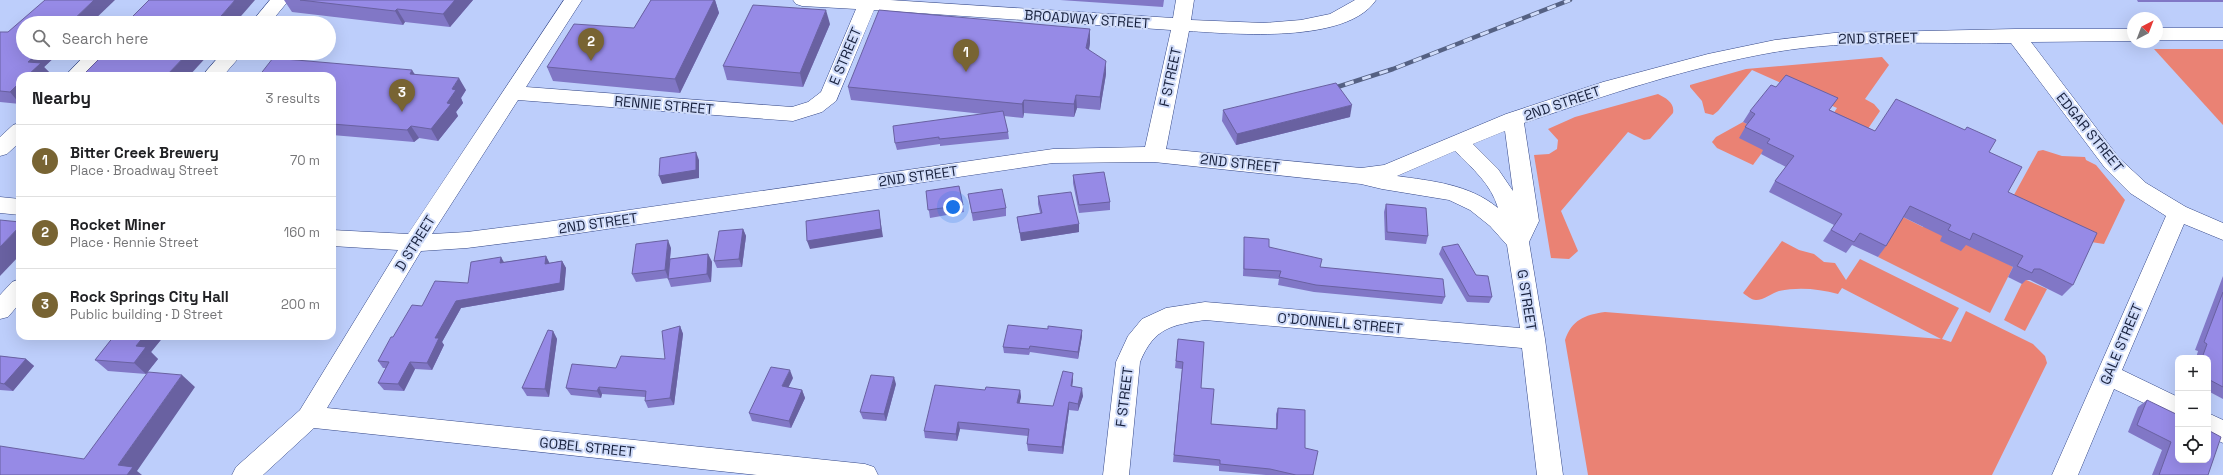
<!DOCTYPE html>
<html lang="en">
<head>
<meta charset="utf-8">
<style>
  body { margin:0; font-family:"Space Grotesk",sans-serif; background:#f2f2f2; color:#202124 }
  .controls { position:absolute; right:12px; bottom:12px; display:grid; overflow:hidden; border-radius:8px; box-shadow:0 4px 16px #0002 }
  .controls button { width:36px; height:36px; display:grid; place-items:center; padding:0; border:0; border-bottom:1px solid #e0e0e0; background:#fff; color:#202124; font:20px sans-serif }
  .compass { position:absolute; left:2127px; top:12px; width:36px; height:36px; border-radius:50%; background:#fff; box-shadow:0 4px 16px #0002; rotate:42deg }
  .you { position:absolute; left:953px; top:207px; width:14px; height:14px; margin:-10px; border:3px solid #fff; border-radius:50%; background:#1a73e8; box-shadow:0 0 0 6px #1a73e833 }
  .badge { display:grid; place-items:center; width:26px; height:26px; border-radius:50%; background:#786433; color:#fff; font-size:13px; font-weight:700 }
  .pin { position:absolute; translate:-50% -33px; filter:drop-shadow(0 1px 2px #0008) }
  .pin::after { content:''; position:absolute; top:21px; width:14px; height:12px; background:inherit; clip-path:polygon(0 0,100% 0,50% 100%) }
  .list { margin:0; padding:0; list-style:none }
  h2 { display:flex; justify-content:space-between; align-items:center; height:52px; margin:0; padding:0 16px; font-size:17px }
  h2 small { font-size:13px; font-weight:400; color:#757577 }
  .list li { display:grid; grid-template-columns:26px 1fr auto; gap:12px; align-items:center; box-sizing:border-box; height:72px; padding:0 16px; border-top:1px solid #e0e0e0 }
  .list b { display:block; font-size:15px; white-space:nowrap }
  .list p { margin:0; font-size:13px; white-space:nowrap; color:#757577 }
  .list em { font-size:13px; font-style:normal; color:#757577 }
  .icon { flex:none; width:22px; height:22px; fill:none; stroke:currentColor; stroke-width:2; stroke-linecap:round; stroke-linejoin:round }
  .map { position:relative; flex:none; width:2223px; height:475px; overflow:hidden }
  .search { position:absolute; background:#fff; box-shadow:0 4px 16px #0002; left:16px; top:16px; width:320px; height:44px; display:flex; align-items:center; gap:10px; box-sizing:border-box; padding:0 14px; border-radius:22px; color:#757577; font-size:15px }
  .panel { position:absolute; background:#fff; box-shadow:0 4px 16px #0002; left:16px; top:72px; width:320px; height:268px; border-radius:12px }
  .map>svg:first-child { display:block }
  .green { fill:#ea8274 }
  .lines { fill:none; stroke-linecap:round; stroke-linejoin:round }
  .minor-casing { stroke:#344787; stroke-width:1 }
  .minor { fill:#fff; fill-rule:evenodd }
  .rail-casing { stroke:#556183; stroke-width:4.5 }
  .rail { stroke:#d0dcfa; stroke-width:3; stroke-dasharray:9; stroke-linecap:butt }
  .wall { fill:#8177c6 }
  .shaded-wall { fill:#6961a1 }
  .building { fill:#968ae6; stroke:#6961a1 }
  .labels { text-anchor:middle; stroke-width:4; stroke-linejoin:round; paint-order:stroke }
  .street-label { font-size:14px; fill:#18213d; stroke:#d0dcfa }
</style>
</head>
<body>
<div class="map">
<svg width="2223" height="475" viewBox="0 0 2223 475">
  <rect width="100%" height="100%" fill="#bdcefb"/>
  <g class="green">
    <polygon points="2154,49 2223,49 2223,125"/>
    <polygon points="1882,57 1889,65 1865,99 1874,104 1880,111 1861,139 1827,123 1837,108 1752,70 1718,111 1713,115 1705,113 1702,101 1690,87 1690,85 1746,69"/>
    <path d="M1658,94C1666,98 1675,103 1673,113L1650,139L1644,140L1628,132L1561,211L1578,251L1569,259L1551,258L1534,155L1549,154L1557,149L1558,140L1548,129L1575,117Z"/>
    <polygon points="1743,122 1749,125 1764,150 1753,165 1717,148 1712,142 1716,137"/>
    <polygon points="2043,150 2062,156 2085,157 2086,160 2096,165 2125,200 2104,244 2091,242 2009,204 2038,151"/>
    <polygon points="1903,217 1923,227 1928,218 2013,267 1990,313 1878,257"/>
    <path d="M1782,241L1799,250L1814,254L1824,262L1835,263L1846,280L1860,259L1959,308L1942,339L1951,342L1966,311L2033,344L2045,356L2047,363L1992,475H1588L1565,340C1572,320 1584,315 1605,312L1941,339L1842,288L1838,294C1819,289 1799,287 1779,291C1772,293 1764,300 1756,300C1751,300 1746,295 1743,293Z"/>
    <polygon points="2024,279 2047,289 2025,331 2004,320"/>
  </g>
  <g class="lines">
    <g class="minor-casing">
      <g id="minor">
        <polygon points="270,0 289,0 270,23 251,23"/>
        <path d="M564,0H582L526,87L792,107L808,102L821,92L856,9L802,6L796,4L793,0H890L1173,18L1176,0H1194L1191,20L1264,23L1301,20L1330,14L1355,0H1376C1347,44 1235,34 1189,31L1166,149L1361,168L1384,165L1506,114L1603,82L1708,54L1775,40L1834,33L2015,29H2133V41L2031,42L2119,158L2146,183L2186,207L2223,223V240L2184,224L2122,370L2178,397V419L2114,389L2078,475H2052L2166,216L2130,193L2105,168L2011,43C1933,44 1852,39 1775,52C1689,67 1606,95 1524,123L1539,221L1529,242L1545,339L1563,475H1537L1522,348L1205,320C1171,325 1154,328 1140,362L1129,475H1103L1116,362L1128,336L1142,319L1166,308L1205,302L1520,328L1507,245L1490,226L1470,210L1449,200L1382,189L1361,184L1154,162L1053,163L546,238L467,248L421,251L327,408L865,464L874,467L878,475H757L314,428L263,475H232L236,467L300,410L398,250L332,246V230L408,234ZM874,10L1171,30L1145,147L1053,149L546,222L467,232L432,234L518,100L793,121L822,112L836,101ZM1505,131L1513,191L1498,169L1473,144ZM1455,151C1473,169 1491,184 1498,208C1469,184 1432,181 1397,176Z"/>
        <rect x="2157" y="28" width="66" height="12"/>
        <polygon points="87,53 108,53 86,76 65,76"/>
        <polygon points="222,53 243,53 223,76 202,76"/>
        <polygon points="20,123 20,142 7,154 0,156 0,137 13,125"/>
        <polygon points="0,197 20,199 20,215 0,213"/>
        <polygon points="20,279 20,303 8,317 0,319 0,295 12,282"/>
        <polygon points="2208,413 2223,420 2223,443 2208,436"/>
      </g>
    </g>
    <use href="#minor" class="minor"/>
    <g class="rail-casing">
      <polyline id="rail" points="1328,90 1393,69 1570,0"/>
    </g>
    <use href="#rail" class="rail"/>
  </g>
  <g class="wall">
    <polygon points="284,0 473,0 450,27 405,22 403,25 292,12"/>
    <polygon points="651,0 715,0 719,13 680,93 553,81 547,67 634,28"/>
    <polygon points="1060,0 1164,0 1163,7"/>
    <polygon points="2137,0 2223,0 2223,2 2138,2"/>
    <polygon points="830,24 803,87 727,80 723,66"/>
    <polygon points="1090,29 1090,43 1089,49 1106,74 1100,110 1077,108 1074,117 1024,113 1023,118 1004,116 1008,132 1009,139 940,146 940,144 897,150 895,143 983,114 851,100 848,87"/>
    <polygon points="0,32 23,53 59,53 44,67 51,74 20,104 0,102"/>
    <polygon points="415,74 466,90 461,98 463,103 456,112 458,116 438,141 419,138 414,142 332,135 332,76"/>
    <polygon points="1223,110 1350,117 1236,145 1222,121"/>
    <polygon points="1830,110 1875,131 1989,152 2008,192 2073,285 2062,296 2030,280 2026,280 2022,284 2008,277 2013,267 1966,245 1961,251 1940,241 1942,236 1903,217 1886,246 1878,257 1852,245 1846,253 1823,241 1834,225 1769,192 1775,181 1786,167 1761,154 1763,150 1739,138 1747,124 1743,122 1750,111"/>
    <polygon points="1073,175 1110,202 1110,210 1079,213 1073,183"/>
    <polygon points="959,186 964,212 930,218 926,191"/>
    <polygon points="968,194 1006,208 1006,216 973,221"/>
    <polygon points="1038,196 1079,224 1079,232 1021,241 1018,225 1017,217 1040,213 1038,204"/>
    <polygon points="1386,204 1428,236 1426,244 1385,240 1384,212"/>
    <polygon points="743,229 746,236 742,267 717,268 714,261"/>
    <polygon points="1244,237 1321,267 1445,297 1442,304 1314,292 1278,285 1279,279 1243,276 1244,245"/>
    <polygon points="1442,247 1476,275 1492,297 1489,303 1467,302 1439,254"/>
    <polygon points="671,248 670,259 708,254 712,262 711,282 671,287 668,279 668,278 636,282 632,274"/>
    <polygon points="546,256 549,263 562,261 566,268 564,290 461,308 442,342 444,345 432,370 415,369 404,391 384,390 378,383 386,368 383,368 378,361 393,337 422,306 468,283 504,262"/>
    <polygon points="2223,276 2223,399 2208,391 2208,358 2196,358 2198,351 2195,350"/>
    <polygon points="680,326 683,334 674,405 648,408 645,401 645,397 602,394 601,398 571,395 566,388 616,368 665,359"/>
    <polygon points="553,331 557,339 549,397 527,396 522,388"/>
    <polygon points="114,336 164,336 151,352 158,359 146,374 108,371 95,360"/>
    <polygon points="1082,336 1078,359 1030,352 1029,355 1004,353 1003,347"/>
    <polygon points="1178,339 1201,388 1211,424 1276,429 1276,414 1278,408 1305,448 1313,475 1266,475 1219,471 1219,466 1173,462 1182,369 1175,368"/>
    <polygon points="0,356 26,359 34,366 13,391 0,390"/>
    <polygon points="793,378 788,388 802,390 805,398 791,428 752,421 749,413"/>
    <polygon points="1073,380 1072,387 1083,396 1078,411 1069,410 1063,454 1028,451 1027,444 1028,436 960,429 957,441 925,438 924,431 985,390 1020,390 1021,397 1019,403 1053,406"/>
    <polygon points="896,384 886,421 863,419 860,412"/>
    <polygon points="2147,400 2208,475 2152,475 2162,450 2128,432 2138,407"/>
  </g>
  <g class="shaded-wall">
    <polygon points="94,0 115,0 91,23 70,23"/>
    <polygon points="235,0 255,0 235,23 215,23"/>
    <polygon points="455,0 473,0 450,27 443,14"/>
    <polygon points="714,0 715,0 719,13 680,93 675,79"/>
    <polygon points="397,9 405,22 403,25 395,11"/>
    <polygon points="826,10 830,24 803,87 800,73"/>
    <polygon points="1090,29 1090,43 1087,61 1086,48"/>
    <polygon points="38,53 59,53 44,67 51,74 49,76 27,76 28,62"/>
    <polygon points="188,53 210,53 189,76 166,76"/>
    <polygon points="1106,61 1106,74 1100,110 1100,97"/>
    <polygon points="412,70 420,82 410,74"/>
    <polygon points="459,78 466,90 461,98 463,103 456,112 458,116 438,141 431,129 447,103 452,89"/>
    <polygon points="20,82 20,104 10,92"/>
    <polygon points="1076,95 1077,108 1074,117 1074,104"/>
    <polygon points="1024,100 1024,113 1023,118 1022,104"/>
    <polygon points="1352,105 1350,117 1236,145 1237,134"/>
    <polygon points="411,126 419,138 414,142 407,130"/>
    <polygon points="696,152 699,160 699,178 662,184 659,176"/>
    <polygon points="879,210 880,218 883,237 810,249 807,241"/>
    <polygon points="1079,224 1079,232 1021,241 1020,233"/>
    <polygon points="20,226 20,255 0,276 0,247"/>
    <polygon points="743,229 746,236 742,267 739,259"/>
    <polygon points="668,240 671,248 668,277 665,270"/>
    <polygon points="708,254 712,262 711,282 707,274"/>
    <polygon points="546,256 550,264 545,264"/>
    <polygon points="501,257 505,264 500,263"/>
    <polygon points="562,261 566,268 564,290 461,308 442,342 444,345 432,370 427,363 435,338 456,301"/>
    <polygon points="680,326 683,334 674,405 670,398"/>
    <polygon points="1082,330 1082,336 1078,359 1078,352"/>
    <polygon points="553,331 557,339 549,397 545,389"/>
    <polygon points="144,336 164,336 151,352 158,359 146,374 134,363 136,346"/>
    <polygon points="26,359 34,366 13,391 4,384"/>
    <polygon points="410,362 415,369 404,391 398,384"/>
    <polygon points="790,370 793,378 785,394 782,386"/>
    <polygon points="1073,373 1073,380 1071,393 1071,386"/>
    <polygon points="182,375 195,387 137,471 142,475 127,475 118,465"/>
    <polygon points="894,377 896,384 886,421 884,414"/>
    <polygon points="599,387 602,394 601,398 597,391"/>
    <polygon points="1082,388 1083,396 1078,411 1078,404"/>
    <polygon points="802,390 805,398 791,428 789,421"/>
    <polygon points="1020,390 1021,397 1018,410 1017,403"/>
    <polygon points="1069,402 1069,410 1063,454 1062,447"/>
    <polygon points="958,422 960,429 957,441 956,434"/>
  </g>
  <g class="building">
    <polygon points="45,0 94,0 70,23 23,23 23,53 38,53 28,62 41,63 27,76 20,76 20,82 10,92 0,91 0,32 8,32"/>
    <polygon points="149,0 235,0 215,23 126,23"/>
    <polygon points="300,0 455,0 443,14 397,9 395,11"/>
    <polygon points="651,0 714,0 675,79 547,67 574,24 634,28"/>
    <polygon points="753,5 826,10 800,73 723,66"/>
    <polygon points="879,10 1090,29 1086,48 1106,61 1100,97 1076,95 1074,104 1024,100 1022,104 848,87"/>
    <polygon points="105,53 188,53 166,76 82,76"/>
    <polygon points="273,58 412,70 410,74 459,78 452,89 456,90 447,103 451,104 431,129 411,126 407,130 332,124 332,76 259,76"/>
    <polygon points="1786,75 1838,98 1829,110 1875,131 1896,99 1965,130 1967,127 1996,140 1989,152 2022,167 2008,192 2097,233 2073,285 2040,269 2034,269 2032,273 2017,266 2023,256 1973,233 1970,240 1948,230 1951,225 1910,206 1886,246 1860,233 1854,242 1831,230 1842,214 1775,181 1794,156 1767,143 1770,139 1745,127 1755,114 1750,111 1771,85 1776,87"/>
    <polygon points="1336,83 1352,105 1237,134 1223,110"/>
    <polygon points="1003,111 1008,132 939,139 939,137 895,143 893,126"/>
    <polygon points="696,152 696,170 659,176 660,158"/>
    <polygon points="1104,172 1110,202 1079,205 1073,175"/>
    <polygon points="959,186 963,205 928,210 926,191"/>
    <polygon points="1002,189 1006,208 972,213 968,194"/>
    <polygon points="1071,192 1079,224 1020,233 1017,217 1042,213 1038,196"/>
    <polygon points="1386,204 1426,208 1428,236 1387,232"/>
    <polygon points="879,210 881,229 807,241 806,221"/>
    <polygon points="0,220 20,222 20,226 0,247"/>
    <polygon points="743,229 739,259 714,261 719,231"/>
    <polygon points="1244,237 1269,239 1269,247 1322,259 1320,267 1443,279 1445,297 1316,285 1279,277 1281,271 1244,269"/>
    <polygon points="668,240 665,270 632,274 636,244"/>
    <polygon points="1458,244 1476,275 1488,276 1492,297 1469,296 1442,247"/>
    <polygon points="708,254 707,274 668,279 670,259"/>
    <polygon points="546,256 545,264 562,261 560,283 456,301 435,338 439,338 427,363 410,362 398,384 378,383 389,362 378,361 391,337 393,337 412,305 422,306 435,281 468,283 471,262 501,257 500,263"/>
    <polygon points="2223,292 2223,387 2208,379 2208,358 2202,358 2207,344 2204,342"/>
    <polygon points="1008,325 1048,329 1048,326 1082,330 1078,352 1030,346 1029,349 1003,347"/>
    <polygon points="680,326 670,398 645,401 646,391 599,387 597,391 566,388 572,364 616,368 621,356 665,359 662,331"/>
    <polygon points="548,330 553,331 545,389 522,388"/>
    <polygon points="114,336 144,336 136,346 146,347 134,363 95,360"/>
    <polygon points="1178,339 1204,342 1201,388 1214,389 1211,424 1277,429 1278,408 1305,410 1305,448 1318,451 1313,475 1296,475 1270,469 1220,464 1220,460 1174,455 1183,362 1176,361"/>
    <polygon points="0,356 26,359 4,384 0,383"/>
    <polygon points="771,367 790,370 782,386 802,390 789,421 749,413"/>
    <polygon points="1063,371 1073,373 1071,386 1082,388 1078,404 1069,402 1062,447 1027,444 1029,429 958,422 956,434 924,431 935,385 985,390 986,387 1020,390 1017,403 1053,406"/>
    <polygon points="148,372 182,375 118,465 133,467 127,475 0,475 0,446 84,459"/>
    <polygon points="871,375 894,377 884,414 860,412"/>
    <polygon points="2147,400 2178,415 2178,460 2208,460 2208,430 2221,437 2208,475 2159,475 2171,442 2137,425"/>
  </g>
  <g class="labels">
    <g class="street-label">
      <text transform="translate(1087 19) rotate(4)" y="5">BROADWAY STREET</text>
      <text transform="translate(1878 38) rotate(-1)" y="5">2ND STREET</text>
      <text transform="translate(845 56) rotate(-67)" y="5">E STREET</text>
      <text transform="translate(1170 77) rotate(-78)" y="5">F STREET</text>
      <text transform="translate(1562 103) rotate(-19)" y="5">2ND STREET</text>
      <text transform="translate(664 105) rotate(5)" y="5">RENNIE STREET</text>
      <text transform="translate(2090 132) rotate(51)" y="5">EDGAR STREET</text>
      <text transform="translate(1240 163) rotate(6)" y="5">2ND STREET</text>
      <text transform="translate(918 176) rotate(-8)" y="5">2ND STREET</text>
      <text transform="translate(598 223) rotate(-8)" y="5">2ND STREET</text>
      <text transform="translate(415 243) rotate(-58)" y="5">D STREET</text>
      <text transform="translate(1527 300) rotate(81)" y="5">G STREET</text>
      <text transform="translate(1340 323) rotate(5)" y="5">O'DONNELL STREET</text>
      <text transform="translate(2121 344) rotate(-67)" y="5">GALE STREET</text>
      <text transform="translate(1124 397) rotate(-83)" y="5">F STREET</text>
      <text transform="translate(587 447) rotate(6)" y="5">GOBEL STREET</text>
    </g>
  </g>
</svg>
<div class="controls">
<button>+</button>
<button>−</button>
<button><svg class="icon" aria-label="locate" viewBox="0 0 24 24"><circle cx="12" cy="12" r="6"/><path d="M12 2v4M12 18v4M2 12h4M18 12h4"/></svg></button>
</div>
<svg class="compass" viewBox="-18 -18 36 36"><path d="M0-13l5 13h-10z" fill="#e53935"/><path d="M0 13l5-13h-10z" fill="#757577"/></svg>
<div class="you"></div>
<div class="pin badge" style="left:966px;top:72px">1</div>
<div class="pin badge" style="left:591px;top:61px">2</div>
<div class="pin badge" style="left:402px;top:112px">3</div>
<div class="search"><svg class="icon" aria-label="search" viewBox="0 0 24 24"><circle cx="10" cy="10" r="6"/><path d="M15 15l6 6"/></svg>Search here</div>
<section class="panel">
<h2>Nearby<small>3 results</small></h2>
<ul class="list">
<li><span class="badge">1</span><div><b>Bitter Creek Brewery</b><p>Place · Broadway Street</p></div><em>70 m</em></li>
<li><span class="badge">2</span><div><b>Rocket Miner</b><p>Place · Rennie Street</p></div><em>160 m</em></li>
<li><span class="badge">3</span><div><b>Rock Springs City Hall</b><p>Public building · D Street</p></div><em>200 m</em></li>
</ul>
</section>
</div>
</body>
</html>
